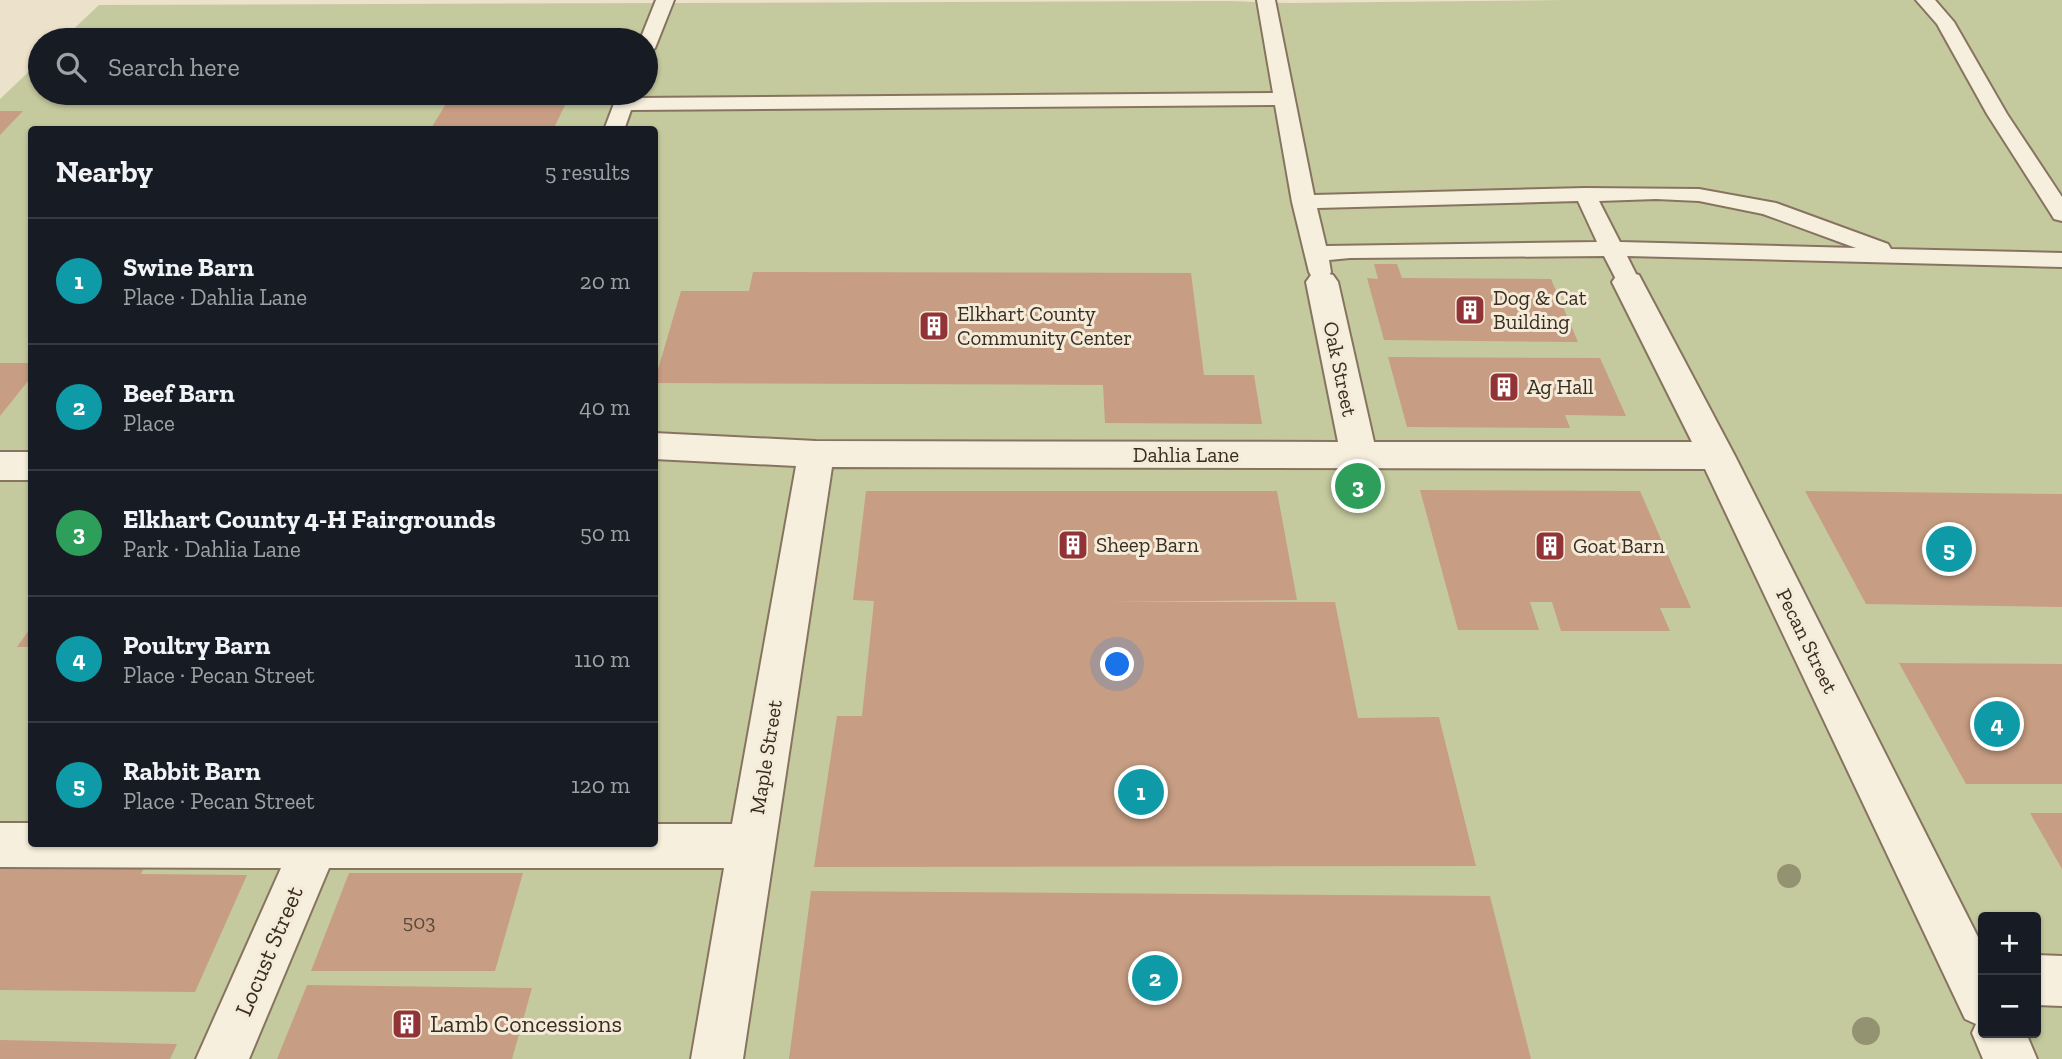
<!DOCTYPE html>
<html lang="en">
<head>
<meta charset="utf-8">
<style>
  body { margin:0; font-family:"Zilla Slab",serif; background:#20242c; color:#f1f3f6 }
  .controls { position:absolute; right:21px; bottom:21px; display:grid; overflow:hidden; border-radius:7px; box-shadow:0 2px 5px #0004 }
  .controls button { width:63px; height:63px; display:grid; place-items:center; padding:0; border:0; border-bottom:2px solid #363941; background:#171b24; color:#f1f3f6; font:35px sans-serif }
  .you { position:absolute; left:1118px; top:665px; width:24px; height:24px; margin:-18px; border:5px solid #fff; border-radius:50%; background:#1a73e8; box-shadow:0 0 0 10px #1a73e833 }
  .badge { display:grid; place-items:center; width:46px; height:46px; border-radius:50%; background:#d93025; color:#fff; font-size:23px; font-weight:700 }
  .pin { position:absolute; translate:-50% -50%; border:4px solid #fff; box-shadow:0 2px 7px #0006 }
  .list { margin:0; padding:0; list-style:none }
  h2 { display:flex; justify-content:space-between; align-items:center; height:91px; margin:0; padding:0 28px; font-size:30px }
  h2 small { font-size:23px; font-weight:400; color:#9ea1a6 }
  .list li { display:grid; grid-template-columns:46px 1fr auto; gap:21px; align-items:center; box-sizing:border-box; height:126px; padding:0 28px; border-top:2px solid #363941 }
  .list b { display:block; font-size:26px; white-space:nowrap }
  .list p { margin:0; font-size:23px; white-space:nowrap; color:#9ea1a6 }
  .list em { font-size:23px; font-style:normal; color:#9ea1a6 }
  .icon { flex:none; width:38px; height:38px; fill:none; stroke:currentColor; stroke-width:2; stroke-linecap:round; stroke-linejoin:round }
  .map { position:relative; flex:none; width:2062px; height:1059px; overflow:hidden }
  .search { position:absolute; background:#171b24; box-shadow:0 2px 5px #0004; left:28px; top:28px; width:630px; height:77px; display:flex; align-items:center; gap:18px; box-sizing:border-box; padding:0 24px; border-radius:38px; color:#9ea1a6; font-size:26px }
  .panel { position:absolute; background:#171b24; box-shadow:0 2px 5px #0004; left:28px; top:126px; width:630px; height:721px; border-radius:7px }
  .map>svg:first-child { display:block }
  .green { fill:#c5c99e; fill-rule:evenodd }
  .building { fill:#c79e83 }
  .lines { fill:none; stroke-linecap:round; stroke-linejoin:round }
  .lane-casing { stroke:#877460; stroke-width:4 }
  .street-casing { stroke:#877460; stroke-width:4 }
  .lane { fill:#f7efdd; fill-rule:evenodd }
  .street { fill:#f7efdd; fill-rule:evenodd }
  .tree { fill:#939372 }
  .labels { text-anchor:middle; stroke-width:6; stroke-linejoin:round; paint-order:stroke }
  .poi-label { font-size:21px; fill:#392d22; stroke:#f4ebd9; text-anchor:start }
  .street-label { font-size:21px; fill:#392d22; stroke:#f4ebd9 }
  .near-number-label { font-size:21px; fill:#5c493a }
  .near-street-label { font-size:24px; fill:#392d22; stroke:#f4ebd9 }
  .near-poi-label { font-size:24px; fill:#392d22; stroke:#f4ebd9; text-anchor:start }
</style>
</head>
<body>
<div class="map">
<svg width="2062" height="1059" viewBox="0 0 2062 1059">
  <rect width="100%" height="100%" fill="#ece1ca"/>
  <path class="green" d="M1567,0H2062V1059H0V99L40,61V93H646V40H62L99,5L1228,1L1288,3ZM32,130H654V844H32ZM1983,917H2036V1033H1983Z"/>
  <g class="building">
    <polygon points="449,99 568,99 553,130 430,130"/>
    <polygon points="0,111 23,111 0,135"/>
    <polygon points="1374,264 1397,264 1402,278 1551,279 1578,342 1384,340 1367,278 1378,279"/>
    <polygon points="753,272 1191,273 1204,375 1254,375 1262,424 1105,423 1103,385 654,383 681,291 749,291"/>
    <polygon points="1388,357 1600,358 1626,416 1565,415 1570,428 1407,427"/>
    <polygon points="0,363 32,363 32,376 0,416"/>
    <polygon points="1420,490 1640,491 1691,608 1660,608 1670,631 1561,631 1552,602 1530,602 1539,630 1458,630"/>
    <polygon points="866,491 1277,491 1297,600 1108,602 1335,602 1358,718 1439,717 1476,866 814,867 837,716 862,716 874,601 853,600"/>
    <polygon points="1805,491 2062,494 2062,607 1866,604"/>
    <polygon points="29,630 32,630 32,647 17,647"/>
    <polygon points="1899,663 2062,664 2062,784 1966,784"/>
    <polygon points="2030,813 2062,813 2062,869"/>
    <polygon points="0,866 145,866 141,874 247,875 195,992 0,990"/>
    <polygon points="349,873 523,873 495,971 311,971"/>
    <polygon points="811,891 1490,896 1531,1059 789,1059"/>
    <polygon points="307,985 532,988 512,1059 277,1059"/>
    <polygon points="0,1040 177,1044 170,1059 0,1059"/>
  </g>
  <g class="lines">
    <g class="lane-casing">
      <g id="lane">
        <polygon points="656,0 674,0 655,48 646,54 646,40 640,40"/>
        <path d="M1257,0H1275L1314,195L1585,188L1699,189L1776,203L1888,244L1891,249L2062,253V267L1627,256L1640,282L1636,287L1628,289L1620,287L1604,256L1350,258L1329,260L1331,272L1328,277L1320,279L1312,277L1309,272L1292,202L1275,105L631,110L624,130H604L618,93H638L636,98L1273,93ZM1656,199L1699,201L1763,214L1856,248L1620,242L1599,201ZM1578,201L1597,242L1326,246L1317,208Z"/>
        <polygon points="1916,0 1935,0 1954,22 2007,114 2062,197 2062,221 2054,219 2051,214 1987,114 1937,24"/>
      </g>
    </g>
    <g class="street-casing">
      <g id="street">
        <polygon points="1322,272 1333,275 1338,282 1374,442 1692,442 1612,282 1617,275 1628,272 1639,275 1735,456 1983,947 1983,1033 2026,1033 2037,1059 1983,1059 1972,1033 1976,1024 1965,1019 1705,469 832,467 743,1059 691,1059 724,868 329,868 249,1059 196,1059 281,868 0,867 0,823 32,823 32,844 654,844 654,824 732,824 796,466 654,459 654,433 816,441 1338,442 1306,282 1311,275"/>
        <rect x="0" y="452" width="32" height="28"/>
        <polygon points="2036,955 2062,956 2062,1006 2036,1005"/>
      </g>
    </g>
    <use href="#lane" class="lane"/>
    <use href="#street" class="street"/>
  </g>
  <g class="tree">
    <circle cx="1789" cy="876" r="12"/>
    <circle cx="1866" cy="1031" r="14"/>
  </g>
  <defs>
    <g id="building-square" transform="scale(1.575)"><rect x="-9" y="-9" width="18" height="18" rx="4" fill="#923437" stroke="#f4ebd9"/><path d="M-4-6H4V6H1V3H-1V6H-4ZM-2.5-4.3h1.7v1.8h-1.7ZM.8-4.3h1.7v1.8H.8ZM-2.5-1h1.7V.8h-1.7ZM.8-1h1.7V.8H.8Z" fill="#fff"/></g>
  </defs>
  <g fill-rule="evenodd">
    <use href="#building-square" x="1470" y="310"/>
    <use href="#building-square" x="934" y="326"/>
    <use href="#building-square" x="1504" y="387"/>
    <use href="#building-square" x="1073" y="545"/>
    <use href="#building-square" x="1550" y="546"/>
    <use href="#building-square" x="407" y="1024"/>
  </g>
  <g class="labels">
    <g class="poi-label">
      <text x="1493" y="305">Dog &amp; Cat<tspan x="1493" dy="24">Building</tspan></text>
      <text x="957" y="321">Elkhart County<tspan x="957" dy="24">Community Center</tspan></text>
      <text x="1527" y="394">Ag Hall</text>
      <text x="1096" y="552">Sheep Barn</text>
      <text x="1573" y="553">Goat Barn</text>
    </g>
    <g class="street-label">
      <text transform="translate(1340 369) rotate(78)" y="7">Oak Street</text>
      <text x="1186" y="462">Dahlia Lane</text>
      <text transform="translate(1807 641) rotate(64)" y="7">Pecan Street</text>
      <text transform="translate(766 757) rotate(-81)" y="7">Maple Street</text>
    </g>
    <g class="near-number-label">
      <text x="419" y="929">503</text>
    </g>
    <g class="near-street-label">
      <text transform="translate(269 951) rotate(-67)" y="8">Locust Street</text>
    </g>
    <g class="near-poi-label">
      <text x="430" y="1032">Lamb Concessions</text>
    </g>
  </g>
</svg>
<div class="controls">
<button>+</button>
<button>−</button>
</div>
<div class="you"></div>
<div class="pin badge" style="left:1141px;top:792px;background:#0f9aa8">1</div>
<div class="pin badge" style="left:1155px;top:978px;background:#0f9aa8">2</div>
<div class="pin badge" style="left:1358px;top:486px;background:#2e9e5b">3</div>
<div class="pin badge" style="left:1997px;top:724px;background:#0f9aa8">4</div>
<div class="pin badge" style="left:1949px;top:549px;background:#0f9aa8">5</div>
<div class="search"><svg class="icon" aria-label="search" viewBox="0 0 24 24"><circle cx="10" cy="10" r="6"/><path d="M15 15l6 6"/></svg>Search here</div>
<section class="panel">
<h2>Nearby<small>5 results</small></h2>
<ul class="list">
<li><span class="badge" style="background:#0f9aa8">1</span><div><b>Swine Barn</b><p>Place · Dahlia Lane</p></div><em>20 m</em></li>
<li><span class="badge" style="background:#0f9aa8">2</span><div><b>Beef Barn</b><p>Place</p></div><em>40 m</em></li>
<li><span class="badge" style="background:#2e9e5b">3</span><div><b>Elkhart County 4-H Fairgrounds</b><p>Park · Dahlia Lane</p></div><em>50 m</em></li>
<li><span class="badge" style="background:#0f9aa8">4</span><div><b>Poultry Barn</b><p>Place · Pecan Street</p></div><em>110 m</em></li>
<li><span class="badge" style="background:#0f9aa8">5</span><div><b>Rabbit Barn</b><p>Place · Pecan Street</p></div><em>120 m</em></li>
</ul>
</section>
</div>
</body>
</html>
